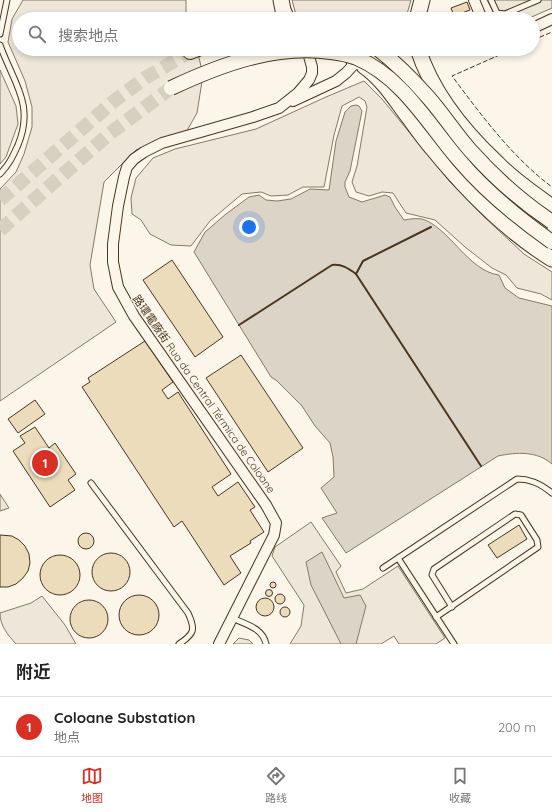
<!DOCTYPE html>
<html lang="zh">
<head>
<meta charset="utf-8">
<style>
  body { margin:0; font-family:Quicksand,"Noto Sans SC",sans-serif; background:#f2f2f2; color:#222 }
  .you { position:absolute; left:249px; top:227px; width:14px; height:14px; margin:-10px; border:3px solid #fff; border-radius:50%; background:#1a73e8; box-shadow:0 0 0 6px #1a73e833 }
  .badge { display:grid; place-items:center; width:26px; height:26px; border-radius:50%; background:#d93025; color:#fff; font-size:13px; font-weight:700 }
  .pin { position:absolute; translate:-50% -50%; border:2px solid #fff; box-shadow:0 1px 4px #0006 }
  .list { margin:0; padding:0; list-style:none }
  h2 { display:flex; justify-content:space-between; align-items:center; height:52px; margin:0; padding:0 16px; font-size:17px }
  h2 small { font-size:13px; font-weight:400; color:#767676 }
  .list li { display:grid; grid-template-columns:26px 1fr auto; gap:12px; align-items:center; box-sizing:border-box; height:60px; padding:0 16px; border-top:1px solid #e0e0e0 }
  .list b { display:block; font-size:15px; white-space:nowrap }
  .list p { margin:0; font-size:13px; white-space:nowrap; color:#767676 }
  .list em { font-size:13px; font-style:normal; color:#767676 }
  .icon { flex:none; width:22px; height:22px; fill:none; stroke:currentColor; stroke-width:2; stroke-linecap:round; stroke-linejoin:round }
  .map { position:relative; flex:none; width:552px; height:644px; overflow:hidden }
  .search { position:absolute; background:#fff; box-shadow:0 2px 6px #0003; left:12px; right:12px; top:12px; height:44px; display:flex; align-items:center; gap:10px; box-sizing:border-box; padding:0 14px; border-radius:22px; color:#767676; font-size:15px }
  .sheet { height:112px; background:#fff }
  nav { display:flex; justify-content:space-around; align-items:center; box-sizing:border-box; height:56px; border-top:1px solid #e0e0e0; background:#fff; font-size:11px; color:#767676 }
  nav a { display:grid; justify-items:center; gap:2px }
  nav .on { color:#d93025 }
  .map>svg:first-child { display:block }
  .green { fill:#ede6d9; stroke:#887966 }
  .parking { fill:#ede7d9; stroke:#887966 }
  .water { fill:#dcd4c6; stroke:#887966 }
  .building { fill:#ecdcbc; stroke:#4a3520 }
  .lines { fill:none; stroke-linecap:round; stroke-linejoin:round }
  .secondary-tunnel { stroke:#d8cfc1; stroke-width:14; stroke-dasharray:14 7; stroke-linecap:butt }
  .lane-casing { stroke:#4a3520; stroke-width:7 }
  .street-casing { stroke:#4a3520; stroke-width:12 }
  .secondary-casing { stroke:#4a3520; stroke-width:16 }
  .primary-casing { stroke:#4a3520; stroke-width:17 }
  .lane { stroke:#fbf6e9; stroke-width:5 }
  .street { stroke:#fbf6e9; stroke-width:10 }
  .secondary { stroke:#fbf6e9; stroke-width:14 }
  .primary { stroke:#fbf6e9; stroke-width:15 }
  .secondary-bridge-casing { stroke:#4a3520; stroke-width:16; stroke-linecap:butt }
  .secondary-bridge { stroke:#fbf6e9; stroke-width:14 }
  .fence { stroke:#4a3520; stroke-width:1; stroke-dasharray:5 2; stroke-linecap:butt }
  .wall { stroke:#4a3520; stroke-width:2 }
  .labels { text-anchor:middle; stroke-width:3; stroke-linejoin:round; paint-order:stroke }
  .street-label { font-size:11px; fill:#4a3520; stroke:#fbf6e9 }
</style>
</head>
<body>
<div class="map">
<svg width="552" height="644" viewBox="0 0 552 644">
  <rect width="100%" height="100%" fill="#fbf6e9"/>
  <g class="green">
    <polygon points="23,0 186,0 186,19 19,19 19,49 197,49 203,75 197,113 185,134 168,138 136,150 104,182 90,265 94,289 116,322 0,401 0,189 16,172 24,154 32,127 32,107 25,81 8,42 12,19"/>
    <polygon points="292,0 411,0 407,14 404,19 299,19 296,15"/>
    <polygon points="0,70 16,106 18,124 6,157 0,164"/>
    <polygon points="364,81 382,99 450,182 483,216 524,254 552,272 552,300 541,294 517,288 506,275 492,268 465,247 435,220 406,213 393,193 382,192 369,196 356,192 352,182 357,166 367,107 365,101 359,97 342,106 334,135 324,187 303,187 288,195 271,196 261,192 242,194 210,221 191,246 171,245 150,234 141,220 132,214 131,198 136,178 153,158 175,149 256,129 326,97"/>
    <polygon points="0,494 9,508 0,511"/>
    <polygon points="311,522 341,566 336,572 346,593 363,589 398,566 445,638 436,644 399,644 394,636 381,644 290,644 301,626 304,605 272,556 275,547"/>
    <path d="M42,596L65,625L76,644H16C8,635 0,626 0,613L31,603Z"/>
    <polygon points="239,638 249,640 253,644 233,644"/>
  </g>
  <polygon class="parking" points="487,0 552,0 552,8 527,19 497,19"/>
  <g class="water">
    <path d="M356,105L359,106L362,111L350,171L345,182V187L349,197L362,202L385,195L390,197L395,207L404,220C410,219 416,218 422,219C449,227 468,271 499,275L505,288L519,298L552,306V464C537,451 517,452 498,456L346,553L322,518L337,513L321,488L334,477L333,457L330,443L315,426L302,406L277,381L271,377L194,252L205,232L226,214L249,197L259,195L266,200L277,201L291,199L310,189L329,190L336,141L345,112L351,106Z"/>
    <polygon points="322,552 344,598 360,595 366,606 356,644 341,644 311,585 306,562"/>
  </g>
  <g class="building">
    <polygon points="467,2 470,10 454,16 451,8"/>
    <polygon points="172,260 223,337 195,357 143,280"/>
    <polygon points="145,341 173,382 162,390 168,399 178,392 231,474 212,487 218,496 238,482 255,507 250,510 264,532 250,541 251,543 230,556 241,573 224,585 182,521 174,527 82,387 90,382 88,378"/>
    <polygon points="241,355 303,448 268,472 206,378"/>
    <polygon points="35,400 45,414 18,433 8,419"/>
    <polygon points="35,427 49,448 55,443 76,474 68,480 75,490 50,507 13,451 25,443 20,436"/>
    <polygon points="519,525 527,539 497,558 488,545"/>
    <circle cx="86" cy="541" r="8"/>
    <polygon points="0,535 12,536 19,540 25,546 29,554 30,563 28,571 23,578 16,584 8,587 0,587"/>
    <circle cx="111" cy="572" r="19"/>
    <circle cx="60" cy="575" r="20"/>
    <circle cx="273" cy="585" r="3"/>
    <circle cx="269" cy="593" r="3.5"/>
    <circle cx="280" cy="599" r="5"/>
    <circle cx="139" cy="615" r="20"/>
    <circle cx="265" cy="607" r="9"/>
    <circle cx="89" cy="619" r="19"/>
    <circle cx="285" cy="612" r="5"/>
  </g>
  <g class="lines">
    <g class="secondary-tunnel">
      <polyline points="0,200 114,101 145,78 190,52"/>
      <polyline points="0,230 109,134 171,88"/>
    </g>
    <g class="lane-casing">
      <g id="lane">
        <polyline points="491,0 497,13 505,14 538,0"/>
        <polyline points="0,34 7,0"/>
        <path d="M0,45C13,82 35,104 18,145C12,158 10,163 0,174"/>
        <path d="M91,483L188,613C196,630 194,634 179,644"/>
        <polyline points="398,558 454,644"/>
        <path d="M383,568L517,479C531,479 541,484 552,493"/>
        <polyline points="436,617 538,547 537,540 521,515 515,514 434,569 432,575 452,607"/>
        <path d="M232,618C245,624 263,628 266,644"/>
      </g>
    </g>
    <g class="street-casing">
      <g id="street">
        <polyline points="474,0 482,19"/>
        <polyline points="533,28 552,19"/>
        <polyline points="293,101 336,81 346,73 357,61"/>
        <polyline points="219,644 274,535 276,523 266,505 134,316 118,287 113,262 113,244 118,206 124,177 127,167 134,159 144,152 162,143 253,117 279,108 298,93 309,80 312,73 312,67 307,49"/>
      </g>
    </g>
    <g class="secondary-casing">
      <polyline id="secondary" points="190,52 198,49"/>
    </g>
    <g class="primary-casing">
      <g id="primary">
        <polyline points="281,0 283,10 287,19"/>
        <polyline points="417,19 422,0"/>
        <path d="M418,49C432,93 464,132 497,163C513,180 533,193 552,207"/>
        <polyline points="354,61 373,59 392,49"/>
        <path d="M364,66C384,80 396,101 410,119C417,129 424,139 432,148C467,191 505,230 552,259"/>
      </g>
    </g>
    <use href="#lane" class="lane"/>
    <use href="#street" class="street"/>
    <use href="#secondary" class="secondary"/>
    <use href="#primary" class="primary"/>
    <g class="secondary-bridge-casing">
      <g id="secondary-bridge">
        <path d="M378,49C396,63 413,80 428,97C443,114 455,133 470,150C494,177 522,202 552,222"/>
        <path d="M171,88C220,65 275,44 331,52C340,53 349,55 357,58C403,78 428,124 459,160C486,192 518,218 552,242"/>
      </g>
    </g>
    <use href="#secondary-bridge" class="secondary-bridge"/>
    <g class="fence">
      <polyline points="533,40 552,32"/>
      <path d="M513,49L452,76C482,116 512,157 552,187"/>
    </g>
    <g class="wall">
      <polyline points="356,274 363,261 431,227"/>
      <path d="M239,325L332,265C342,264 348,268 356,274L481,466"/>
    </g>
  </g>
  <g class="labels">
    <g class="street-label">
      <text transform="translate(204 394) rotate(55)" y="4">路環電廠街 Rua da Central Térmica de Coloane</text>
    </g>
  </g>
</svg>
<div class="you"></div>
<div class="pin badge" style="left:45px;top:463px">1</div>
<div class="search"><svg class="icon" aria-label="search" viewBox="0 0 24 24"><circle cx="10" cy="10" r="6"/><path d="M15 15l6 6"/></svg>搜索地点</div>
</div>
<section class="sheet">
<h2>附近<small></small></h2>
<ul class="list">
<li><span class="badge">1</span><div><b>Coloane Substation</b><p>地点</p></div><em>200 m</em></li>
</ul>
</section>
<nav>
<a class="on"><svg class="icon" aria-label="map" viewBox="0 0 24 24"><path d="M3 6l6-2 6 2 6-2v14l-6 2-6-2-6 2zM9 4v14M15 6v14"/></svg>地图</a>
<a><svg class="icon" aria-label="directions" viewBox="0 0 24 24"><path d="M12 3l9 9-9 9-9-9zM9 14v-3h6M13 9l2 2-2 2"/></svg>路线</a>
<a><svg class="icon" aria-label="saved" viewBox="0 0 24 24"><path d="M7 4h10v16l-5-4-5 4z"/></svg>收藏</a>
</nav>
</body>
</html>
